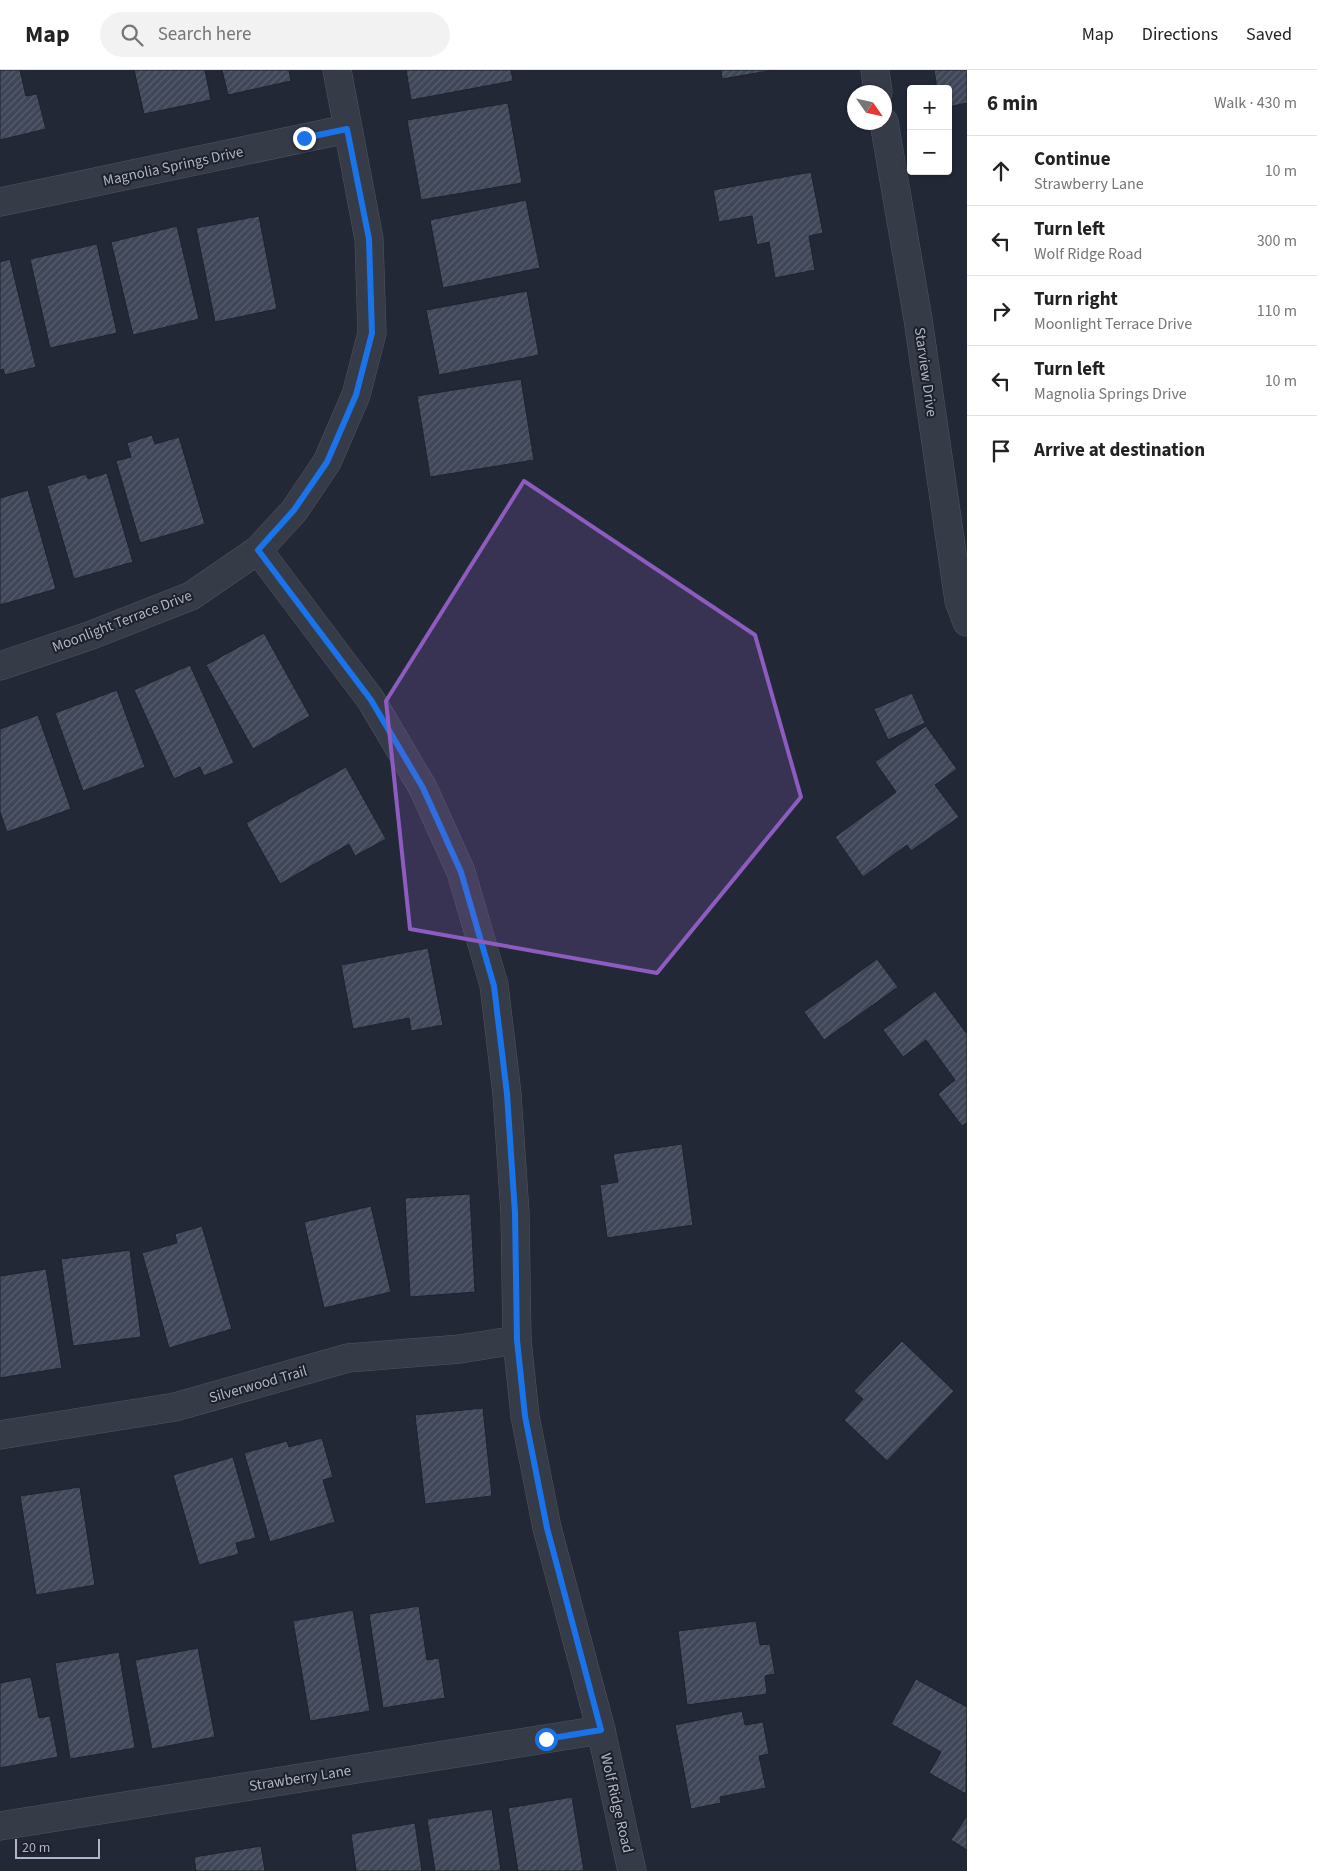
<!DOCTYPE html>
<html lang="en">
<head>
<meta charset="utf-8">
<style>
  body { margin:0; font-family:"Source Sans 3",sans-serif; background:#f2f2f2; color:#222 }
  .controls { position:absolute; right:15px; top:15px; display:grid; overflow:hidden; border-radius:5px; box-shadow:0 1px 4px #0004 }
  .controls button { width:45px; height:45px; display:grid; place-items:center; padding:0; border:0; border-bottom:1px solid #e0e0e0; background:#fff; color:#222; font:25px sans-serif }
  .compass { position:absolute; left:847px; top:15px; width:45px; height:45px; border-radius:50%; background:#fff; box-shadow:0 1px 4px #0004; rotate:124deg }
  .scale { position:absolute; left:15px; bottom:12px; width:85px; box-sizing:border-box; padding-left:5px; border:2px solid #b1b5c4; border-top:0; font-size:14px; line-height:18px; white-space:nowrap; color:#b1b5c4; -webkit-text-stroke:4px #1c202c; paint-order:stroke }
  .stop { position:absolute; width:15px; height:15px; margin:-11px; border:4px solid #1a73e8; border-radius:50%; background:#fff }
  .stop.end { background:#1a73e8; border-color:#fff; box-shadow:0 1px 5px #0008 }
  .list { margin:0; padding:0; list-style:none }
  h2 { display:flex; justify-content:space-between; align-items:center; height:65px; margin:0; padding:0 20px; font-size:21px }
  h2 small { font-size:16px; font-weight:400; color:#767676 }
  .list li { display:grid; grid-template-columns:32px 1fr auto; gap:15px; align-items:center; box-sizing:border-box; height:70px; padding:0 20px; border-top:1px solid #e0e0e0 }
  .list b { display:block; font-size:19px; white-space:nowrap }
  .list p { margin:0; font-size:16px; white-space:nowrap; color:#767676 }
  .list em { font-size:16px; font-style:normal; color:#767676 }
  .icon { flex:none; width:28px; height:28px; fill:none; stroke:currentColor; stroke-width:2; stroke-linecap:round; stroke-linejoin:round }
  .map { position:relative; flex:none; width:967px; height:1801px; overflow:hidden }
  header { display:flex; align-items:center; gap:30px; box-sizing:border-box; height:70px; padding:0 25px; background:#fff; border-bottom:1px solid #e0e0e0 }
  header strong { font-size:24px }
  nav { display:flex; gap:28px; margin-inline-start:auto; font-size:18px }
  .search { width:350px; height:45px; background:#f2f2f2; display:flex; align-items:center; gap:12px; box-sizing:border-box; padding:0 18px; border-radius:28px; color:#767676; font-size:19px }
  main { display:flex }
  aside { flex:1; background:#fff }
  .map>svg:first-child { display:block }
  .building { fill:url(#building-hatch); stroke:#1e222e }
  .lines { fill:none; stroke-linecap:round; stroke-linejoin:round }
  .minor-casing { stroke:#515562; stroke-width:29 }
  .minor { stroke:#363b48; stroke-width:28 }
  .route { stroke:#1a73e8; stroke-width:6 }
  .marked { fill:#8e5cc1; fill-opacity:0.2; stroke:#8e5cc1; stroke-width:4; stroke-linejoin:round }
  .labels { text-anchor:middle; stroke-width:4; stroke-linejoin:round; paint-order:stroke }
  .street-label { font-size:15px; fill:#b1b5c4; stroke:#1c202c }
</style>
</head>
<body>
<header>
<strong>Map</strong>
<div class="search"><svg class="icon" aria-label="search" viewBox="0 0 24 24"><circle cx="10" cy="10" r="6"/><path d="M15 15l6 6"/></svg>Search here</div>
<nav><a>Map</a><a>Directions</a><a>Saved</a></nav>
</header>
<main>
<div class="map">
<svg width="967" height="1801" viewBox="0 0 967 1801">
  <defs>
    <pattern id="building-hatch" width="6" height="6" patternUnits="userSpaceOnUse" patternTransform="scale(1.25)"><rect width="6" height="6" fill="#3f4657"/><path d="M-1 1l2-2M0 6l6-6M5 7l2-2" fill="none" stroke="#585e6e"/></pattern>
  </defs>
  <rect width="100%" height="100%" fill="#232837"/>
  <g class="building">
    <polygon points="0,0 20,0 26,26 37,24 46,59 0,70"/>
    <polygon points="134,0 205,0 211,30 144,44"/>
    <polygon points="222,0 289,0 291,11 228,25"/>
    <polygon points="406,0 511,0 513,11 411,30"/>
    <polygon points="721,0 774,0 722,9"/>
    <polygon points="934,0 967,0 967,33 948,37 948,19 937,19"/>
    <polygon points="508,33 522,113 421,130 407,50"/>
    <polygon points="811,102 823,163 809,166 815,200 775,208 769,172 757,175 752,146 719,152 713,120"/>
    <polygon points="526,130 540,198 443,218 430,150"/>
    <polygon points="259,146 277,239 215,252 196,158"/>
    <polygon points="177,156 199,249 133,265 111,172"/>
    <polygon points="97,174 117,263 50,278 30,189"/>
    <polygon points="10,189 36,297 5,305 3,299 0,300 0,192"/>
    <polygon points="527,221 539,285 439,305 426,240"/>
    <polygon points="521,309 534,390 430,407 417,326"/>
    <polygon points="152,365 155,374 179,367 205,454 140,473 116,391 131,387 127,373"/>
    <polygon points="107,403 133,492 74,509 47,416 86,404 88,409"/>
    <polygon points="28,420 56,519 0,535 0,428"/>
    <polygon points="264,563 310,646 253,679 206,595"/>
    <polygon points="190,595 234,693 204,706 200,697 174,709 134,620"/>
    <polygon points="117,620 145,697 83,721 55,643"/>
    <polygon points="912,623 925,653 888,670 874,639"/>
    <polygon points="38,645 71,739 7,762 0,742 0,659"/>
    <polygon points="926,656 957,699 935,715 959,747 911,781 907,775 863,807 835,767 896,722 875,692"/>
    <polygon points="346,697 386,769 355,786 349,774 280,814 246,753"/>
    <polygon points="428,878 443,955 411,961 409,948 353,959 341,895"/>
    <polygon points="877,889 898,917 824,970 804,942"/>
    <polygon points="935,921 967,964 967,1052 962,1056 938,1024 955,1010 926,970 903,987 883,960"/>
    <polygon points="682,1074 693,1155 607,1168 600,1115 618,1112 613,1084"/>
    <polygon points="470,1124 475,1222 410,1227 405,1128"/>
    <polygon points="371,1136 391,1222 324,1238 304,1152"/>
    <polygon points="202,1156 232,1259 169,1278 142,1183 177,1173 175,1164"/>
    <polygon points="130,1180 141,1267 73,1276 61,1189"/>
    <polygon points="46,1199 62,1298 0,1308 0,1206"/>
    <polygon points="902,1271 954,1321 887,1391 844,1350 863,1329 854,1321"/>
    <polygon points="483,1338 492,1426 425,1434 415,1345"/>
    <polygon points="322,1368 333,1407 323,1410 335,1452 270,1472 244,1383 287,1371 289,1377"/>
    <polygon points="233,1387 256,1468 236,1473 239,1484 199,1495 173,1405"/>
    <polygon points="80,1417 95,1515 36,1525 20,1426"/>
    <polygon points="419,1536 427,1590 439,1588 445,1628 383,1638 369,1544"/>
    <polygon points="353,1540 370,1641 310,1651 293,1551"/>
    <polygon points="756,1551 760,1575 770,1574 775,1604 765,1606 767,1624 687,1635 678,1561"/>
    <polygon points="198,1578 215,1667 152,1679 135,1590"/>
    <polygon points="119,1582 135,1678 70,1689 55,1593"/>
    <polygon points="31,1607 39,1648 50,1646 58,1687 0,1698 0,1613"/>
    <polygon points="916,1609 967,1637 966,1724 929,1703 941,1682 891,1654"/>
    <polygon points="742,1641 745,1655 763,1652 769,1684 759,1686 766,1718 720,1727 721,1733 691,1739 675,1655"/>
    <polygon points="572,1727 584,1801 518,1801 508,1738"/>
    <polygon points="492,1739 501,1801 435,1801 427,1749"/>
    <polygon points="967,1746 967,1780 951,1770"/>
    <polygon points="415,1753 422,1801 356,1801 351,1764"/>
    <polygon points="261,1776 265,1801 196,1801 194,1787"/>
  </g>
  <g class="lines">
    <g class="minor-casing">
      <g id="minor">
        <polyline points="875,0 878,22"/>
        <polyline points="884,52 918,249 959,531 967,552"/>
        <polyline points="0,132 347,59"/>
        <polyline points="258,480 371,630 423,718 461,802 494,915 507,1024 515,1143 517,1270 525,1346 547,1458 601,1660 632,1801"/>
        <polyline points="0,596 89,566 191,526 258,480 294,441 327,392 356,325 372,263 369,169 337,0"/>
        <polyline points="0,1365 175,1337 348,1288 460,1279 517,1270"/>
        <polyline points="0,1756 601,1660"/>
      </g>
    </g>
    <use href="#minor" class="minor"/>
  </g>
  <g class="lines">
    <polyline class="route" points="304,68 347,59 369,169 372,263 356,325 327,392 294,440 258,480 371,630 423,718 461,802 494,916 507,1024 515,1143 517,1270 525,1346 547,1458 601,1660 546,1669"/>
  </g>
  <path class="marked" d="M524,411L755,565L801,727L657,903L410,859L386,631Z"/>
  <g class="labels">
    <g class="street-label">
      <text transform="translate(173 96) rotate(-12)" y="5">Magnolia Springs Drive</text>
      <text transform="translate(926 302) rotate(82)" y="5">Starview Drive</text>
      <text transform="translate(122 551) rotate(-21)" y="5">Moonlight Terrace Drive</text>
      <text transform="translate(258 1314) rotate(-16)" y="5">Silverwood Trail</text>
      <text transform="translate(300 1708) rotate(-9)" y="5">Strawberry Lane</text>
      <text transform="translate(617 1733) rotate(77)" y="5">Wolf Ridge Road</text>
    </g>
  </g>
</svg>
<div class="controls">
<button>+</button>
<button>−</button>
</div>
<svg class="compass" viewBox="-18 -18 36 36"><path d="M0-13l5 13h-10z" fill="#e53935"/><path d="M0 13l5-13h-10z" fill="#767676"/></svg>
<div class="scale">20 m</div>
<div class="stop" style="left:546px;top:1669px"></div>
<div class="stop end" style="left:304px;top:68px"></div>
</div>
<aside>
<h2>6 min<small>Walk · 430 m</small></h2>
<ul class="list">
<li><svg class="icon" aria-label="ahead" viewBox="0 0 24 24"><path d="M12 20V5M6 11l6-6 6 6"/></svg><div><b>Continue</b><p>Strawberry Lane</p></div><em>10 m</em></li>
<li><svg class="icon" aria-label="left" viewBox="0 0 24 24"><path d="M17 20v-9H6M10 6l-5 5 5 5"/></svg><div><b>Turn left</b><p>Wolf Ridge Road</p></div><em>300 m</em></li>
<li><svg class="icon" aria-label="right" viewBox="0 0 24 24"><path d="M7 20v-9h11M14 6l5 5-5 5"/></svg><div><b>Turn right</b><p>Moonlight Terrace Drive</p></div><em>110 m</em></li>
<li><svg class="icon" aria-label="left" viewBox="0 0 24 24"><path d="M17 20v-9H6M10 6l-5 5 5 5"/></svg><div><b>Turn left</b><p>Magnolia Springs Drive</p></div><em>10 m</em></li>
<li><svg class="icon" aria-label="arrive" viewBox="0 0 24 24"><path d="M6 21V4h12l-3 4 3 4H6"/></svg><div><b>Arrive at destination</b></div></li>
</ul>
</aside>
</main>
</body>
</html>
